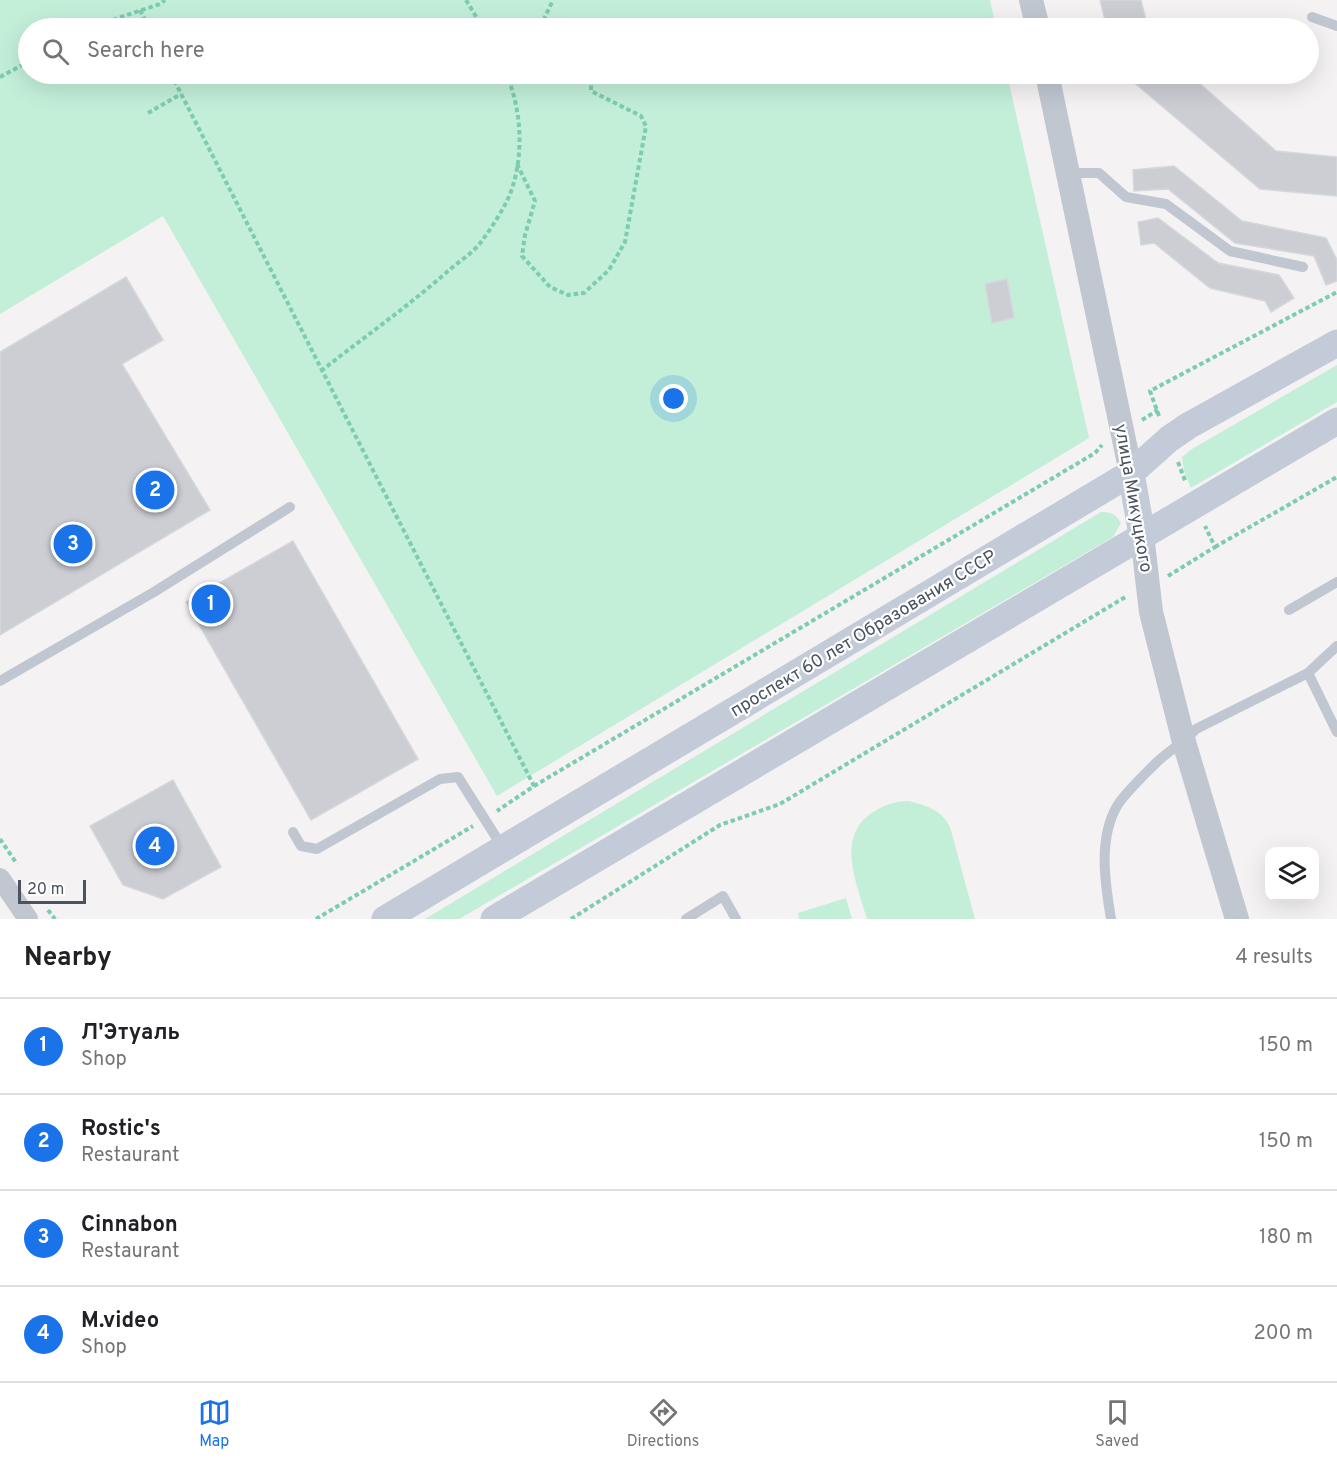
<!DOCTYPE html>
<html lang="en">
<head>
<meta charset="utf-8">
<style>
  body { margin:0; font-family:Overpass,sans-serif; background:#f6f6f6; color:#202124 }
  .controls { position:absolute; right:18px; bottom:18px; display:grid; overflow:hidden; border-radius:12px; box-shadow:0 6px 24px #0002 }
  .controls button { width:54px; height:54px; display:grid; place-items:center; padding:0; border:0; border-bottom:2px solid #e0e0e0; background:#fff; color:#202124; font:30px sans-serif }
  .scale { position:absolute; left:18px; bottom:15px; width:68px; box-sizing:border-box; padding-left:6px; border:3px solid #4a535f; border-top:0; font-size:16px; line-height:21px; white-space:nowrap; color:#4a535f; -webkit-text-stroke:4px #fff; paint-order:stroke }
  .you { position:absolute; left:674px; top:399px; width:21px; height:21px; margin:-15px; border:4px solid #fff; border-radius:50%; background:#1a73e8; box-shadow:0 0 0 9px #1a73e833 }
  .badge { display:grid; place-items:center; width:39px; height:39px; border-radius:50%; background:#1a73e8; color:#fff; font-size:20px; font-weight:700 }
  .pin { position:absolute; translate:-50% -50%; border:3px solid #fff; box-shadow:0 2px 6px #0006 }
  .list { margin:0; padding:0; list-style:none }
  h2 { display:flex; justify-content:space-between; align-items:center; height:78px; margin:0; padding:0 24px; font-size:26px }
  h2 small { font-size:20px; font-weight:400; color:#757577 }
  .list li { display:grid; grid-template-columns:39px 1fr auto; gap:18px; align-items:center; box-sizing:border-box; height:96px; padding:0 24px; border-top:2px solid #e0e0e0 }
  .list b { display:block; font-size:22px; white-space:nowrap }
  .list p { margin:0; font-size:20px; white-space:nowrap; color:#757577 }
  .list em { font-size:20px; font-style:normal; color:#757577 }
  .icon { flex:none; width:33px; height:33px; fill:none; stroke:currentColor; stroke-width:2; stroke-linecap:round; stroke-linejoin:round }
  .map { position:relative; flex:none; width:1337px; height:919px; overflow:hidden }
  .search { position:absolute; background:#fff; box-shadow:0 6px 24px #0002; left:18px; right:18px; top:18px; height:66px; display:flex; align-items:center; gap:15px; box-sizing:border-box; padding:0 21px; border-radius:33px; color:#757577; font-size:22px }
  .sheet { height:462px; background:#fff }
  nav { display:flex; justify-content:space-around; align-items:center; box-sizing:border-box; height:84px; border-top:2px solid #e0e0e0; background:#fff; font-size:16px; color:#757577 }
  nav a { display:grid; justify-items:center; gap:3px }
  nav .on { color:#1a73e8 }
  .map>svg:first-child { display:block }
  .green { fill:#c3efd9 }
  .building { fill:#ccced4; stroke:#d6d7dd; stroke-width:1.5 }
  .lines { fill:none; stroke-linecap:round; stroke-linejoin:round }
  .path { stroke:#7bcdae; stroke-width:4; stroke-dasharray:4.5 3; stroke-linecap:butt }
  .service { stroke:#c0c7d0; stroke-width:10 }
  .minor { stroke:#c0c7d0; stroke-width:20 }
  .tertiary { stroke:#c0c7d0; stroke-width:24 }
  .secondary { stroke:#c4cbd8; stroke-width:27 }
  .labels { text-anchor:middle; stroke-width:4.5; stroke-linejoin:round; paint-order:stroke }
  .street-label { font-size:18px; fill:#4a535f; stroke:#fff }
</style>
</head>
<body>
<div class="map">
<svg width="1337" height="919" viewBox="0 0 1337 919">
  <rect width="100%" height="100%" fill="#f4f2f2"/>
  <g class="green">
    <polygon points="0,0 990,0 996,28 28,28 28,74 1007,74 1089,438 497,796 163,216 0,314"/>
    <polygon points="1337,365 1337,402 1191,488 1184,471 1182,457 1192,449"/>
    <path d="M1101,512C1112,512 1115,514 1121,523L1113,537L459,919H425Z"/>
    <path d="M908,801C926,805 942,810 950,827L975,919H867C858,886 836,840 869,815C881,806 894,801 908,801Z"/>
    <polygon points="846,898 852,919 799,919 798,913"/>
  </g>
  <g class="building">
    <polygon points="1100,0 1141,0 1148,28 1107,28"/>
    <polygon points="1124,74 1189,74 1276,151 1337,157 1337,196 1260,189"/>
    <polygon points="1174,166 1242,221 1326,238 1337,260 1337,281 1326,285 1314,256 1235,243 1168,189 1134,191 1133,170"/>
    <polygon points="1158,218 1218,263 1279,275 1294,298 1271,312 1265,301 1210,288 1154,243 1141,245 1138,222"/>
    <polygon points="126,277 163,340 122,364 210,510 0,635 0,352"/>
    <polygon points="1007,279 1014,318 992,323 985,284"/>
    <polygon points="293,541 418,759 311,820 186,602"/>
    <polygon points="173,780 221,867 163,899 123,885 90,826"/>
  </g>
  <g class="lines">
    <g class="path">
      <polyline points="466,0 483,28"/>
      <polyline points="140,10 149,28"/>
      <polyline points="92,28 103,23 160,4 165,0"/>
      <polyline points="544,28 545,17 553,0"/>
      <polyline points="171,74 534,786 497,811"/>
      <polyline points="0,77 28,62"/>
      <polyline points="148,113 181,94"/>
      <polyline points="517,164 535,201 525,235 522,256 550,287 568,295 584,293 609,270 625,242 646,126 641,116 591,91 591,79 595,74"/>
      <path d="M321,371C363,338 407,307 447,272C458,262 473,253 481,242C490,230 499,216 506,203C525,165 523,111 506,74"/>
      <polyline points="1159,416 1150,391 1337,292"/>
      <polyline points="1142,420 1158,410"/>
      <polyline points="1178,462 1186,483"/>
      <polyline points="1215,547 1337,477"/>
      <polyline points="1168,576 1215,547 1205,526"/>
      <polyline points="534,786 1095,453 1102,445"/>
      <polyline points="0,839 17,864"/>
      <polyline points="48,910 55,919"/>
      <polyline points="316,919 473,826"/>
      <polyline points="571,919 720,825 780,804 1127,596"/>
    </g>
    <g class="service">
      <polyline points="1312,17 1337,26"/>
      <polyline points="1069,173 1099,173 1126,197 1166,204 1230,251 1303,267"/>
      <polyline points="1289,610 1337,582"/>
      <polyline points="1308,673 1337,732"/>
      <polyline points="0,681 154,592 290,507"/>
      <polyline points="293,832 301,846 317,849 440,779 458,777 503,848"/>
      <polyline points="686,919 723,896 736,919"/>
      <path d="M1111,919C1105,883 1098,839 1117,806C1125,793 1143,776 1154,765C1167,751 1182,745 1196,729L1308,673L1337,646"/>
    </g>
    <polyline class="minor" points="0,878 28,919"/>
    <g class="tertiary">
      <polyline points="1031,0 1038,28"/>
      <polyline points="1047,74 1131,473"/>
      <polyline points="1142,535 1151,612 1184,742 1237,919"/>
    </g>
    <g class="secondary">
      <polyline points="1131,473 1142,535"/>
      <polyline points="385,919 1131,473 1169,439 1188,426 1337,343"/>
      <polyline points="494,919 1337,421"/>
    </g>
  </g>
  <g class="labels">
    <g class="street-label">
      <text transform="translate(1134 498) rotate(80)" y="6">улица Микуцкого</text>
      <text transform="translate(863 633) rotate(-31)" y="6">проспект 60 лет Образования СССР</text>
    </g>
  </g>
</svg>
<div class="controls">
<button><svg class="icon" aria-label="layers" viewBox="0 0 24 24"><path d="M12 4l9 5-9 5-9-5zM3 14l9 5 9-5"/></svg></button>
</div>
<div class="scale">20 m</div>
<div class="you"></div>
<div class="pin badge" style="left:211px;top:604px">1</div>
<div class="pin badge" style="left:155px;top:490px">2</div>
<div class="pin badge" style="left:73px;top:544px">3</div>
<div class="pin badge" style="left:155px;top:846px">4</div>
<div class="search"><svg class="icon" aria-label="search" viewBox="0 0 24 24"><circle cx="10" cy="10" r="6"/><path d="M15 15l6 6"/></svg>Search here</div>
</div>
<section class="sheet">
<h2>Nearby<small>4 results</small></h2>
<ul class="list">
<li><span class="badge">1</span><div><b>Л'Этуаль</b><p>Shop</p></div><em>150 m</em></li>
<li><span class="badge">2</span><div><b>Rostic's</b><p>Restaurant</p></div><em>150 m</em></li>
<li><span class="badge">3</span><div><b>Cinnabon</b><p>Restaurant</p></div><em>180 m</em></li>
<li><span class="badge">4</span><div><b>M.video</b><p>Shop</p></div><em>200 m</em></li>
</ul>
</section>
<nav>
<a class="on"><svg class="icon" aria-label="map" viewBox="0 0 24 24"><path d="M3 6l6-2 6 2 6-2v14l-6 2-6-2-6 2zM9 4v14M15 6v14"/></svg>Map</a>
<a><svg class="icon" aria-label="directions" viewBox="0 0 24 24"><path d="M12 3l9 9-9 9-9-9zM9 14v-3h6M13 9l2 2-2 2"/></svg>Directions</a>
<a><svg class="icon" aria-label="saved" viewBox="0 0 24 24"><path d="M7 4h10v16l-5-4-5 4z"/></svg>Saved</a>
</nav>
</body>
</html>
